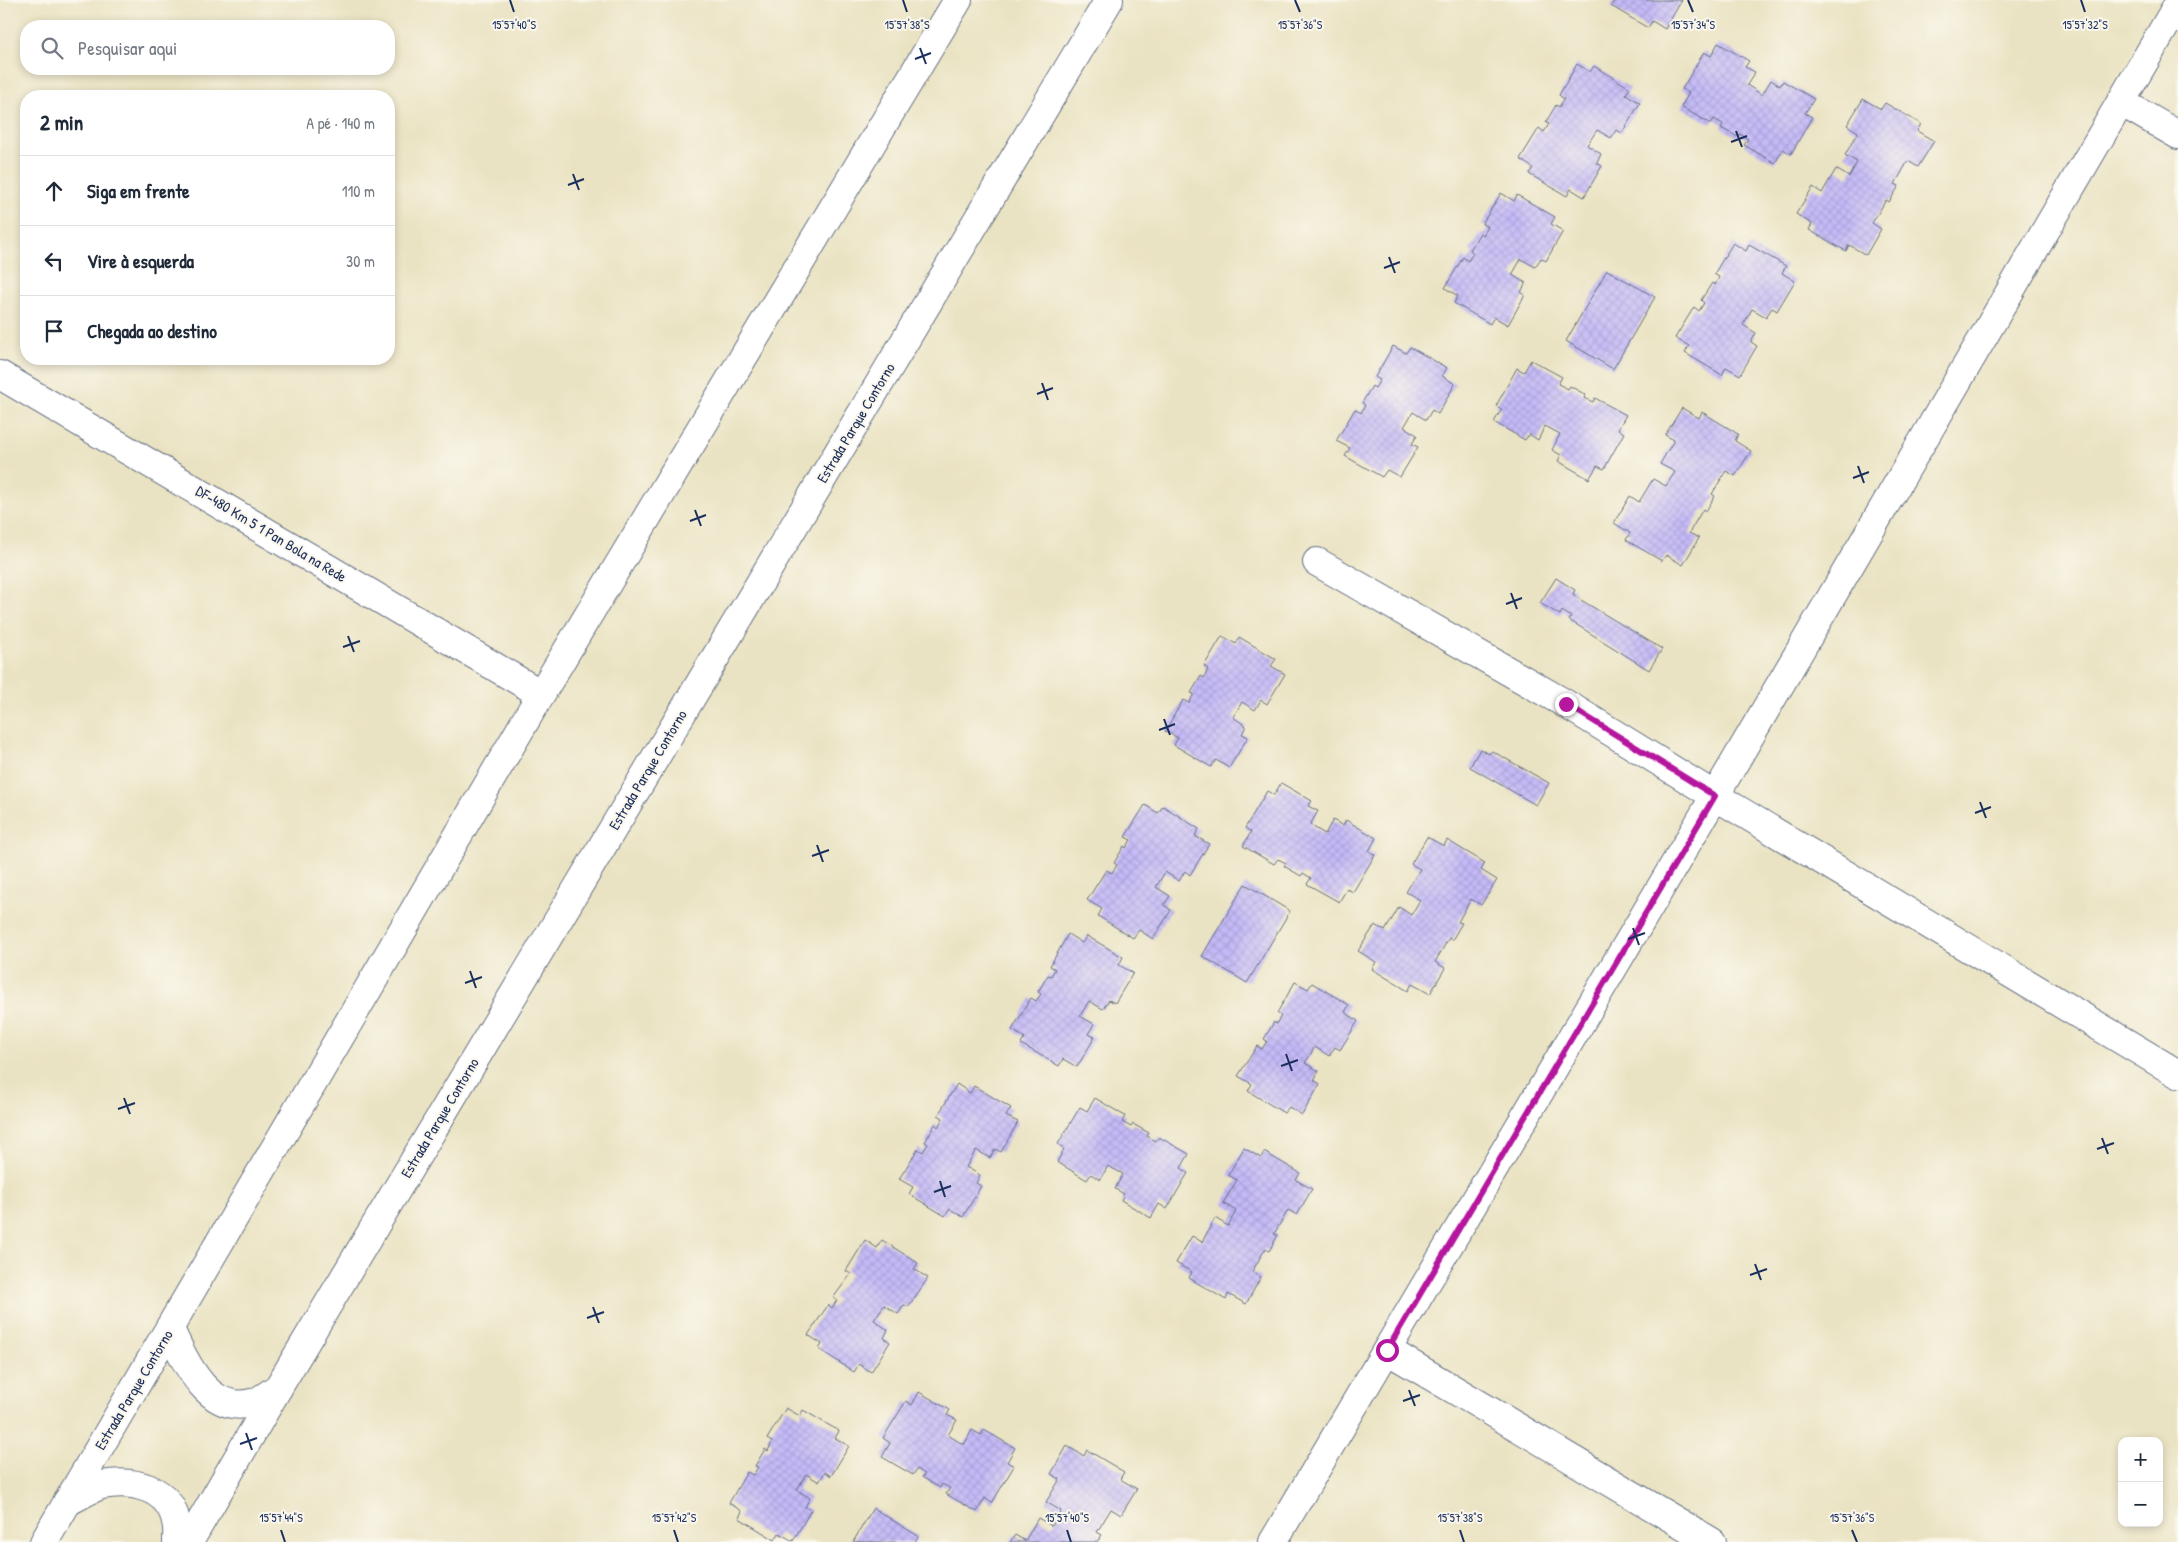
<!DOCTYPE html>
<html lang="pt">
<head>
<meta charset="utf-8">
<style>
  body { margin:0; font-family:"Patrick Hand",sans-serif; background:#f6f6f7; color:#1f2937 }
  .controls { position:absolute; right:15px; bottom:15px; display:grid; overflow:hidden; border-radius:10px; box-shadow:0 2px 8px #0003 }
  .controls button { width:45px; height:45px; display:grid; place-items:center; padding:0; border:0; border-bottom:1px solid #e0e1e3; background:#fff; color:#1f2937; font:25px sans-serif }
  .stop { position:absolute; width:15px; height:15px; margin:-11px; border:4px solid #b5179e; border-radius:50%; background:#fff }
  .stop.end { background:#b5179e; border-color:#fff; box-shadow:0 1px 5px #0008 }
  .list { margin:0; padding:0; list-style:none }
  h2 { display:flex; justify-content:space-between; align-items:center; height:65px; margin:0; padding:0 20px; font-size:21px }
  h2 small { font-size:16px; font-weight:400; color:#747a83 }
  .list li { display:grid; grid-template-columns:32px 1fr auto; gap:15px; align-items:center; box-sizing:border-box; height:70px; padding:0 20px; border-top:1px solid #e0e1e3 }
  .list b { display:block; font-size:19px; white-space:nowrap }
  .list em { font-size:16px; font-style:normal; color:#747a83 }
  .icon { flex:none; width:28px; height:28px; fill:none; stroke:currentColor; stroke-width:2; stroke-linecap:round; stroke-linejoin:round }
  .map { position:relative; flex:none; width:2178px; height:1542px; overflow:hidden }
  .search { position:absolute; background:#fff; box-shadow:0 2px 8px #0003; left:20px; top:20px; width:375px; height:55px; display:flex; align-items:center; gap:12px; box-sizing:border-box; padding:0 18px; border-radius:20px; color:#747a83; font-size:19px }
  .panel { position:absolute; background:#fff; box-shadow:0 2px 8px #0003; left:20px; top:90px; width:375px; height:275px; border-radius:20px }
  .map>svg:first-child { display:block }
  .building { fill:url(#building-cross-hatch) }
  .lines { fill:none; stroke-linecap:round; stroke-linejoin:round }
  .minor-casing { stroke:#636e81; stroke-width:30 }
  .highway-casing { stroke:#636e81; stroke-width:30 }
  .minor { stroke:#fff; stroke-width:28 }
  .highway { stroke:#fff; stroke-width:28 }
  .route { stroke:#b5179e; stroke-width:6 }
  .ticks { fill:none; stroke:#1b2f5e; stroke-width:2 }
  .labels { text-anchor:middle; stroke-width:4; stroke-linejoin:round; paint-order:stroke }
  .street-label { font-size:15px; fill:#1b2f5e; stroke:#fbf7ec }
  .ticks-label { font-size:12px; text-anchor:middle; fill:#1b2f5e; stroke:#fbf7ec; stroke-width:4; stroke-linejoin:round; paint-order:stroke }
</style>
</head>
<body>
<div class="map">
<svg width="2178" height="1542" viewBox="0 0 2178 1542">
  <defs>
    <pattern id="building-cross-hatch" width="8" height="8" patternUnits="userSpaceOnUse" patternTransform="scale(1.25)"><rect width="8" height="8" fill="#c5baf7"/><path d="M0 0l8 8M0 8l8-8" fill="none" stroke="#a9a0d6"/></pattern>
  </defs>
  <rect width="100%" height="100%" fill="#fbf7ec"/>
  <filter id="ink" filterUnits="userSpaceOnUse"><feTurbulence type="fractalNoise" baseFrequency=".02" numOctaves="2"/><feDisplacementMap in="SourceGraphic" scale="10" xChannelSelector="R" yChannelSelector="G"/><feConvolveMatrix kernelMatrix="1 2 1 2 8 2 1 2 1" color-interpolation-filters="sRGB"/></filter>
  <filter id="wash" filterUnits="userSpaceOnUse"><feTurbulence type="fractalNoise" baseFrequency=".0096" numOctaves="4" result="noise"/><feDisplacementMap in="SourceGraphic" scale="20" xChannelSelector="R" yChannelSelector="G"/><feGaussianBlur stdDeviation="1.12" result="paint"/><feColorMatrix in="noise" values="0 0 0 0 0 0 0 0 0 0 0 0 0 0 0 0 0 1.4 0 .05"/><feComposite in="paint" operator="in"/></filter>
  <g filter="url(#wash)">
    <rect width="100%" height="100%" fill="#eae3c3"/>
    <g id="blocks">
      <g class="building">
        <polygon points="1615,0 1682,0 1665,29 1652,21 1648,28 1611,6"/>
        <polygon points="1718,43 1749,61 1745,67 1755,72 1747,85 1762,95 1771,80 1780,86 1783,81 1814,99 1805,113 1812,117 1791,154 1783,149 1775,163 1744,145 1748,139 1740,134 1738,137 1721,128 1723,124 1714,119 1711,124 1681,107 1689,93 1682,89 1704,52 1711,56"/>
        <polygon points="1577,64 1590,72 1594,66 1630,88 1626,94 1640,103 1622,133 1616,130 1611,138 1597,130 1587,145 1601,154 1597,163 1602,166 1584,197 1571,189 1567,196 1529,174 1533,168 1520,159 1539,128 1544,132 1549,124 1546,122 1556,105 1559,107 1564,99 1559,95"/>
        <polygon points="1863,99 1881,109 1885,103 1921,124 1917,131 1934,141 1918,167 1908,161 1895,184 1899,186 1889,202 1886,200 1872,223 1881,229 1866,255 1849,245 1846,251 1809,230 1812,224 1796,214 1813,187 1822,193 1836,169 1849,177 1857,162 1845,155 1858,132 1847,125"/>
        <polygon points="1501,193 1514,201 1517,195 1555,217 1551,224 1563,231 1546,261 1541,258 1535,267 1521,259 1512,275 1526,283 1521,292 1525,295 1508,325 1494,317 1490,324 1454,303 1458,296 1445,288 1463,257 1468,261 1473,253 1470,250 1480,233 1483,235 1488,227 1482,224"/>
        <polygon points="1733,243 1746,251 1749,245 1786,266 1782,273 1795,281 1777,311 1772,308 1766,317 1752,309 1743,325 1756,333 1751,342 1757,346 1740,375 1726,367 1722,375 1685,353 1689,346 1675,338 1694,307 1699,311 1704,303 1701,300 1712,283 1715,285 1719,277 1714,274"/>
        <polygon points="1607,270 1655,297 1613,369 1566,341"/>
        <polygon points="1393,346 1406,353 1410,347 1447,368 1442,376 1455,384 1438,414 1432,410 1426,420 1413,412 1404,427 1417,435 1412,444 1418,447 1400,477 1387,470 1382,477 1345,456 1350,448 1336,441 1355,409 1361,413 1365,405 1362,403 1372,386 1375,388 1380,380 1375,377"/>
        <polygon points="1531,360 1562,377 1558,384 1568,389 1570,386 1586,395 1584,398 1593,402 1595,398 1626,415 1618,429 1624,433 1604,469 1597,466 1589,479 1558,461 1561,455 1552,450 1560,434 1545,426 1538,440 1529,434 1525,440 1494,422 1502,409 1496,406 1517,368 1524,372"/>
        <polygon points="1682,408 1699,418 1702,412 1738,434 1735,441 1751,451 1735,476 1726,471 1712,494 1715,496 1706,511 1703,509 1689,533 1699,538 1683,565 1666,555 1662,561 1626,540 1630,533 1614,523 1630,496 1639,502 1653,479 1666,486 1675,472 1660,464 1674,440 1665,435"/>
        <polygon points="1556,578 1575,590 1573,594 1581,600 1662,649 1649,670 1569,620 1571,617 1562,611 1560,615 1540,603"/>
        <polygon points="1222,636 1236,644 1239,637 1276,659 1271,666 1285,674 1267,704 1261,700 1255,710 1242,702 1233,717 1246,726 1242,734 1248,737 1229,768 1216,760 1211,767 1174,745 1178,738 1165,731 1183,700 1189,703 1194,694 1191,693 1201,676 1204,678 1208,669 1204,666"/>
        <polygon points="1480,749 1489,754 1492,751 1549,783 1536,805 1470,767"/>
        <polygon points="1281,783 1312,801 1308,806 1318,811 1310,825 1325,834 1333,820 1343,826 1346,820 1376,838 1369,851 1375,855 1353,892 1347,889 1339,902 1307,884 1311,878 1303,873 1301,876 1284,866 1286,863 1278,859 1274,864 1243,846 1251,832 1245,828 1267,791 1274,795"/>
        <polygon points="1145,805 1158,813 1163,806 1199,829 1195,836 1209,844 1190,875 1185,871 1179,881 1165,872 1156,887 1170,896 1164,905 1171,910 1153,939 1139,930 1133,938 1098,916 1102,909 1087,900 1106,870 1112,873 1117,865 1114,863 1124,846 1126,848 1131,840 1125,837"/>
        <polygon points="1427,837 1444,846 1447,840 1485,863 1481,870 1497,880 1481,905 1471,899 1458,922 1462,923 1452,940 1449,938 1435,962 1445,968 1430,994 1412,984 1408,991 1372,969 1376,962 1358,951 1375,925 1385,931 1399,907 1411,915 1420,900 1406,892 1420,869 1411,864"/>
        <polygon points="1245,884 1290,911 1247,983 1202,956"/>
        <polygon points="1068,934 1082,943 1087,936 1123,957 1119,965 1133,973 1115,1003 1109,1000 1103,1009 1089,1001 1080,1016 1094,1024 1088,1034 1095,1037 1077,1067 1063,1059 1059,1066 1021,1044 1025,1038 1012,1030 1031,998 1036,1001 1041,994 1038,992 1048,975 1051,976 1055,969 1050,966"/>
        <polygon points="1295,982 1308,989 1312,983 1349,1005 1345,1012 1358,1021 1340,1050 1335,1047 1329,1056 1315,1047 1305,1063 1319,1071 1314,1080 1320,1084 1302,1115 1289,1107 1284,1113 1248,1091 1252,1084 1238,1076 1257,1046 1262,1049 1267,1041 1264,1039 1274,1022 1276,1024 1281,1016 1277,1013"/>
        <polygon points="957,1084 970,1093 974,1086 1011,1108 1006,1116 1018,1122 1001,1152 995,1149 990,1158 976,1150 966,1167 980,1175 976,1183 981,1186 963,1217 950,1209 945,1216 909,1194 913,1187 899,1179 918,1149 923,1152 928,1144 925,1142 935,1124 938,1127 943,1118 938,1115"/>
        <polygon points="1095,1098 1125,1116 1122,1122 1131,1127 1133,1124 1149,1133 1147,1136 1156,1141 1159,1137 1189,1154 1181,1168 1188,1173 1167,1209 1159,1204 1151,1218 1121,1200 1124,1194 1115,1189 1123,1174 1108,1166 1100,1180 1091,1174 1087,1180 1057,1162 1064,1149 1058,1144 1080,1107 1087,1111"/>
        <polygon points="1244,1148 1261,1158 1264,1152 1300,1173 1296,1180 1312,1189 1297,1215 1288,1210 1274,1234 1278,1235 1269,1251 1265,1249 1252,1272 1261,1277 1246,1304 1228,1294 1226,1300 1189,1278 1192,1272 1176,1263 1192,1236 1202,1242 1215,1218 1228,1226 1236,1211 1223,1203 1237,1180 1228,1175"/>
        <polygon points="865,1240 877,1248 882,1240 918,1263 914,1269 928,1278 908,1307 904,1305 898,1314 884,1305 874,1320 888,1330 884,1338 890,1342 871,1372 859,1364 854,1372 819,1349 822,1344 808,1335 828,1305 832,1308 837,1300 833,1298 851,1274 846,1271"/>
        <polygon points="919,1392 950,1410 947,1415 957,1420 948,1435 964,1445 972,1430 981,1435 984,1430 1015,1448 1007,1462 1014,1466 992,1503 985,1498 977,1512 946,1494 950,1488 942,1484 940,1488 922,1477 925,1474 917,1469 913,1475 882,1457 890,1443 883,1438 906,1401 912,1405"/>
        <polygon points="786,1408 800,1416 803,1410 839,1431 835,1438 849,1446 831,1476 825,1472 819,1482 806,1474 797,1490 810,1498 805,1507 811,1510 793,1541 779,1533 775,1540 739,1518 742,1511 729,1503 747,1472 753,1475 758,1467 755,1466 765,1449 768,1451 772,1442 767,1439"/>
        <polygon points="1067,1446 1084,1456 1087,1450 1124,1472 1120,1479 1137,1489 1121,1515 1111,1509 1097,1532 1102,1535 1097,1542 1010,1542 1015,1535 1025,1541 1038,1518 1052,1526 1061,1511 1046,1502 1060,1479 1051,1474"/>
        <polygon points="873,1508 918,1536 915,1542 853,1542"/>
      </g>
    </g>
  </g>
  <g filter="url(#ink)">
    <use href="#blocks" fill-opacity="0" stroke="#636e81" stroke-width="1"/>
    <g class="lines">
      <g class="minor-casing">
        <g id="minor">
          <polyline points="2121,102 2178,135"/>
          <polyline points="0,375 541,694"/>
          <polyline points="1317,562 1566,704 1715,796 2178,1074"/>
          <polyline points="1387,1350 1712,1542"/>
          <polyline points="1273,1542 1715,796 2178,4"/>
        </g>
      </g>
      <g class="highway-casing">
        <g id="highway">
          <path d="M170,1329C185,1362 209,1417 255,1402C263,1399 271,1392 278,1388"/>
          <path d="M67,1502C78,1497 91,1488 102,1485C133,1479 170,1488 176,1522C178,1528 177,1536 177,1542"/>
          <polyline points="44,1542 541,694 958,0"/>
          <polyline points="189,1542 278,1388 1109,0"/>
        </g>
      </g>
      <use href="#minor" class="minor"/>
      <use href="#highway" class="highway"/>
    </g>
  </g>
  <g class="lines" filter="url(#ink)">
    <polyline class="route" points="1387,1350 1715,796 1566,704"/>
  </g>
  <path class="ticks" d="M510,0L514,12M903,0L907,12M1295,0L1300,12M1688,0L1693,12M2081,0L2085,12M920,48L926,64M915,59L931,53M1736,131L1742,147M1731,142L1747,136M573,174L579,190M568,185L584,179M1389,257L1395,273M1384,268L1400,262M1042,383L1048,400M1037,394L1053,388M1858,466L1864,483M1853,478L1869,472M695,510L701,526M690,521L706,515M1511,593L1517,609M1506,604L1522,598M348,636L354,652M343,647L360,641M1164,719L1170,735M1159,730L1175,724M1980,802L1986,818M1975,813L1991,807M817,845L823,862M812,856L829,850M1633,928L1639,945M1628,939L1645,933M470,971L476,988M465,983L482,977M1286,1054L1292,1071M1281,1066L1298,1060M124,1098L130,1114M118,1109L135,1103M2102,1138L2108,1154M2097,1149L2114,1143M940,1181L945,1197M934,1192L951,1186M1755,1264L1761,1280M1750,1275L1767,1269M593,1307L599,1323M587,1318L604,1312M1409,1390L1415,1406M1403,1401L1420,1395M246,1433L252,1450M240,1444L257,1438M281,1530L285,1542M674,1530L678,1542M1067,1530L1071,1542M1460,1530L1464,1542M1852,1530L1857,1542"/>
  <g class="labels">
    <g class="street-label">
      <text transform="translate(856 423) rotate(-59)" y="5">Estrada Parque Contorno</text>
      <text transform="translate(271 534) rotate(31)" y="5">DF-480 Km 5 1 Pan Bola na Rede</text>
      <text transform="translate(648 770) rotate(-59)" y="5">Estrada Parque Contorno</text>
      <text transform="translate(440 1118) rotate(-59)" y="5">Estrada Parque Contorno</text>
      <text transform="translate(134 1390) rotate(-59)" y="5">Estrada Parque Contorno</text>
    </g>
  </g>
  <g class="ticks-label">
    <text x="514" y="29">15°57'40"S</text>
    <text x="907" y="29">15°57'38"S</text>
    <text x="1300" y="29">15°57'36"S</text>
    <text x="1693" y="29">15°57'34"S</text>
    <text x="2085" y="29">15°57'32"S</text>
    <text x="281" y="1522">15°57'44"S</text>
    <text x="674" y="1522">15°57'42"S</text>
    <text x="1067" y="1522">15°57'40"S</text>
    <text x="1460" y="1522">15°57'38"S</text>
    <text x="1852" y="1522">15°57'36"S</text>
  </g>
</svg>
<div class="controls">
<button>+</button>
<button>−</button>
</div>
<div class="stop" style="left:1387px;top:1350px"></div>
<div class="stop end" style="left:1566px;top:704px"></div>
<div class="search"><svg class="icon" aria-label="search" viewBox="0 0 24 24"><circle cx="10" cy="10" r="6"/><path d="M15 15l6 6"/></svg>Pesquisar aqui</div>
<section class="panel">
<h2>2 min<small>A pé · 140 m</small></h2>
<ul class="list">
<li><svg class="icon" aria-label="ahead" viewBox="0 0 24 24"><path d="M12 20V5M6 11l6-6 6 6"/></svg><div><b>Siga em frente</b></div><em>110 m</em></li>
<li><svg class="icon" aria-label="left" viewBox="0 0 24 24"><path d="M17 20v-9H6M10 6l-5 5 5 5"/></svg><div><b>Vire à esquerda</b></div><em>30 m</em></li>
<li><svg class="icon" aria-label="arrive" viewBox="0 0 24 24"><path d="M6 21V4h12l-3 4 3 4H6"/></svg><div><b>Chegada ao destino</b></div></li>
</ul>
</section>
</div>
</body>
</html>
